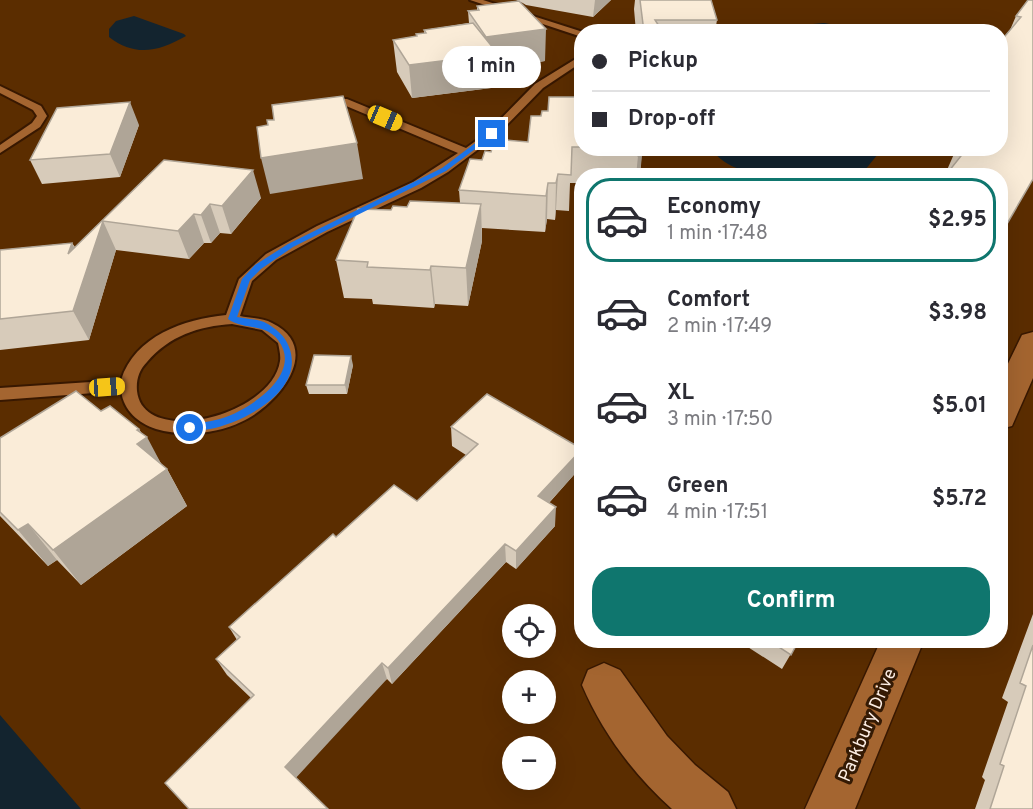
<!DOCTYPE html>
<meta charset="utf-8">
<style>
:root{--surface:#fff;--page:#f7f7f7;--text:#2b2b33;--muted:#7c7c81;--line:#e1e1e2;--accent:#0f766e}
body{margin:0;font-family:Overpass,sans-serif;background:var(--page);color:var(--text);height:100vh;display:flex;flex-direction:column;font-size:22px;white-space:nowrap}
*{box-sizing:border-box;margin:0}
p{font-size:20px;color:var(--muted)}
.icon{flex:none;width:33px;height:33px;fill:none;stroke:currentColor;stroke-width:2;stroke-linecap:round;stroke-linejoin:round}
.map{position:relative;flex:1;overflow:hidden}
.side{position:absolute;left:574px;top:168px;width:434px;height:480px;display:flex;flex-direction:column;background:var(--surface);border-radius:24px;box-shadow:0 6px 24px #0002}
.side>*{flex:none}
.guide{position:absolute;left:574px;top:24px;width:434px;height:132px;border-radius:24px;box-shadow:0 6px 24px #0002;display:grid;align-content:center;height:132px;padding:0 18px;background:var(--surface)}
.buttons{position:absolute;left:502px;top:604px;display:grid;gap:12px}
.buttons a{display:grid;place-items:center;width:54px;height:54px;border-radius:50%;background:var(--surface);box-shadow:0 6px 24px #0002;font-size:30px}
.end{position:absolute;width:27px;height:27px;margin:-14px;border:8px solid #1a73e8;background:#fff;box-shadow:0 0 0 3px #fff}
.from{border-radius:50%}
.bubble{position:absolute;height:42px;border-radius:21px;background:var(--surface);box-shadow:0 6px 24px #0002;font-size:20px;font-weight:700;line-height:42px;text-align:center}
.car{position:absolute;width:18px;height:36px;margin:-18px -9px;border-radius:8px;box-shadow:0 0 4px 2px #0007;background:linear-gradient(#f5c518 24%,#345 0 40%,#f5c518 0 76%,#345 0 86%,#f5c518 0)}
.guide b{display:flex;align-items:center;gap:21px;height:57px;font-size:22px}
.guide b+b{border-top:2px solid var(--line)}
.guide i{width:15px;height:15px;background:var(--text)}
ul{padding:10px 0 0;list-style:none}
li{display:flex;align-items:center;gap:18px;height:84px;margin:0 12px 9px;padding:0 6px;border:3px solid transparent;border-radius:24px}
li div{flex:1}
li b{display:block;font-size:22px}
li em{font-style:normal;font-weight:700}
li.active{border-color:var(--accent)}
li>.icon{width:54px;height:54px;stroke-width:1.5}
.primary-button{display:flex;gap:12px;margin-top:auto;padding:12px 18px}
.primary-button a{flex:1;height:69px;border-radius:24px;background:var(--accent);color:#fff;font-size:24px;font-weight:700;line-height:69px;text-align:center}
.map>svg:first-child{display:block}
.water{fill:#13242f}
.lines{fill:none;stroke-linecap:round;stroke-linejoin:round}
.service-casing{stroke:#381800;stroke-width:4}
.minor-casing{stroke:#381800;stroke-width:3}
.service{fill:#a46530;fill-rule:evenodd}
.minor{fill:#a46530;fill-rule:evenodd}
.wall{fill:#d7cbba}
.shaded-wall{fill:#afa597}
.building{fill:#faecd8;stroke:#afa597;stroke-width:1.5}
.route{fill:#1a73e8}
.labels{text-anchor:middle;stroke-width:6;stroke-linejoin:round;paint-order:stroke}
.near-street-label{font-size:18px;fill:#fdeee4;stroke:#341a04}
</style>
<div class="map">
<svg width="1033" height="809" viewBox="0 0 1033 809">
<rect width="100%" height="100%" fill="#5b2d00"/>
<path class="water" d="M134,16l50,18 2,2c-28,16 -51,21 -77,1v-8l7,-8z
M824,23l46,8h-57v-7z
M714,148h168v1l-21,26c-39,1 -123,11 -148,-24z
M0,715l81,94h-81z"/>
<g class="lines">
<defs>
<path id="service" d="M470,0h13l100,32 -1,5z
M582,55v7l-39,26 -47,48 -48,36 -27,16 -94,44 -51,28 -24,21 -12,35c10,2 23,2 32,7 53,26 5,83 -31,99 -25,12 -58,15 -85,7 -18,-6 -32,-18 -35,-38l-121,9v-12l121,-8c14,-44 63,-61 105,-65l13,-36 27,-25 51,-28 96,-44 45,-29 -119,-50v-4h8l119,49 22,-16 47,-48zM232,324l30,6 16,13c1,5 3,13 2,18 -8,55 -137,87 -143,30 -1,-11 2,-21 10,-29 22,-26 52,-36 85,-38z
M0,86l41,20 6,10 -7,11 -40,26v-8l32,-22 5,-7 -4,-6 -33,-17z"/>
<path id="minor" d="M1033,332v46l-21,48 -12,3v-49l22,-45z
M881,640h43l-69,169h-50z
M604,663l16,7 47,66 28,29 33,27 8,17h-64c-38,-34 -70,-77 -90,-124l6,-15z"/>
</defs>
<use href="#service" class="service-casing"/>
<use href="#minor" class="minor-casing"/>
<use href="#service" class="service"/>
<use href="#minor" class="minor"/>
</g>
<path class="wall" d="M516,0h95l-18,17 -67,-12 -5,-3 24,59 -46,7v19l-87,11 -15,-26 -4,-32 23,-4v-2l8,-1v-3l45,-7 -1,-12 9,-1v-4l41,-5z
M635,0h76l6,20 -2,12h-79l-2,-23z
M1033,0v180l-86,-10 7,-16 46,-6v-106l10,-12 6,-14z
M582,97v51h60l-2,28h-14l-2,-5h-4v5h-38v7h-12l-1,28 -13,-1 -1,10 -8,-1 -2,13 -63,-4v13l-14,65 -33,-2 -1,4 -61,-4 -1,-5 -28,-1 -8,-38 71,-53 53,-4 -1,-13 23,-30 9,-8 14,-6 23,-4 13,-26 7,-5z
M139,125l-19,52 -78,7 -12,-24z
M164,160l97,38 -30,36 -11,-1 -9,10h-7l-15,16 -73,-9 -27,90 -89,10v-100l72,-7 3,4z
M353,365l-6,29h-38l-3,-9z
M101,411l38,18 23,36 5,4 20,37 -106,79 -24,-25 -9,6 -48,-50v-78z
M451,427l129,41 -31,35 6,23 -39,43 -10,-7 -114,122 -5,-5 -198,130 62,-111 -24,-23 -11,-16 21,-19 -8,-13 107,-90 81,-36 49,-46 -14,-9z
M1033,614v195h-58l10,-29 -3,-3 26,-75 -6,-4z
M737,640h62l-17,29z"/>
<path class="shaded-wall" d="M595,0h16l-18,17z
M546,29l-1,32 -46,7v19l-87,11 -3,-33 78,-10 -1,-18z
M130,102l9,23 -19,52 -10,-23z
M357,143l6,36 -93,15 -9,-36z
M642,155l-2,21h-4l2,-20z
M253,170l8,28 -30,36 -9,-28z
M558,174l-2,36 -1,10 1,-37z
M548,183l-1,36 -2,13 1,-36z
M210,204l10,29 -9,10 -10,-28z
M481,204l1,37 -14,65 -2,-38z
M194,214l10,29 -15,16 -11,-28z
M103,221l13,29 -27,90 -16,-29 -5,-57 4,-11 14,28z
M431,266l4,38 -1,4 -4,-38z
M351,356l2,9 -6,29 -2,-9z
M139,429l5,10 3,-2 18,34 2,-2 20,37 -106,79 -28,-35 84,-106v-14z
M582,449l-2,19 -42,47v-19z
M556,507l-1,19 -39,43v-18z
M28,524l29,36 -9,6 -30,-36z
M505,544l1,18 -114,122 -4,-16z
M382,663l5,16 -93,101 -9,-13z"/>
<path class="building" d="M640,0h71l6,20h-62l8,12h-19z
M1028,0h5v179l-33,57v-60h-55l16,-20 -7,-2 5,-6h41v-61l2,-3h-2v-42l21,-25 -5,-1z
M519,1l27,28 -60,8 -18,-26 11,-1 -2,-4z
M473,23l25,31 -89,11 -16,-25 24,-4 -1,-2 10,-1 -2,-3z
M343,96l14,47 -96,15 -4,-31 11,-2 -1,-5h7l-2,-15z
M549,97h33v50h-10l-1,28 -13,-1 -2,9h-8l-2,13 -87,-6 11,-31 12,1 3,-9 6,1 2,-7 12,1 1,-6 22,2 3,-26h10l1,-5h6z
M130,102l-20,52 -80,6 27,-52z
M634,148h8v7l-4,1z
M164,160l89,10 -31,36 -12,-2 -9,11 -7,-1 -16,17 -75,-10 -30,90 -73,8v-69l72,-7 -4,11z
M410,201l71,3 -15,64 -35,-2 -1,4 -63,-3 1,-5 -32,-2 22,-51 33,1 2,-4 14,1z
M314,355l37,1 -6,29h-39z
M76,391l25,20 9,-5 29,23 -2,1 10,7 -10,7 30,25 -114,81 -25,-26 -10,6 -18,-18v-74z
M487,394l95,55 -44,47 18,11 -40,44 -11,-7 -117,124 -6,-5 -97,104 43,42h-139l-24,-26 89,-88 -38,-36 24,-22 -11,-10 104,-93 3,3 58,-52 23,16 61,-57 -27,-17z
M768,640h31l-8,15z
M1033,645v164h-43l14,-43 -4,-2 26,-78 -6,-3z"/>
<path class="route" d="M490,132l5,2 -49,37 -153,76 -32,22 -11,11 -13,37c9,2 20,2 27,5 12,6 21,14 25,25 17,44 -45,75 -79,82 -8,1 -16,3 -23,2v-6c12,-3 25,-3 36,-7 27,-9 81,-44 55,-78 -13,-17 -36,-10 -50,-21l14,-40 13,-14 33,-21 154,-76z"/>
<g class="labels">
<g class="near-street-label">
<text transform="translate(867 725) rotate(-67)" y="6">Parkbury Drive</text>
</g>
</g>
</svg>
<div class="buttons">
<a><svg class="icon" aria-label="locate" viewBox="0 0 24 24"><circle cx="12" cy="12" r="6"/><path d="M12 2v4M12 18v4M2 12h4M18 12h4"/></svg></a>
<a>+</a>
<a>−</a>
</div>
<i class="end from" style="left:190px;top:428px"></i>
<i class="end" style="left:492px;top:134px"></i>
<div class="bubble" style="left:442px;top:46px;width:99px">1 min</div>
<i class="car" style="left:385px;top:118px;rotate:113deg"></i>
<i class="car" style="left:107px;top:387px;rotate:86deg"></i>
<div class="guide">
<b><i class="from"></i>Pickup</b>
<b><i></i>Drop-off</b>
</div>
<section class="side">
<ul>
<li class="active"><svg class="icon" aria-label="car" viewBox="0 0 24 24"><path d="M5 17H2v-5l4-1 3-4h7l3 4 3 1v5h-3M9 17h6M6 11h13"/><circle cx="7" cy="17" r="2"/><circle cx="17" cy="17" r="2"/></svg><div><b>Economy</b><p>1 min · 17:48</p></div><em>$2.95</em></li>
<li><svg class="icon" aria-label="car" viewBox="0 0 24 24"><path d="M5 17H2v-5l4-1 3-4h7l3 4 3 1v5h-3M9 17h6M6 11h13"/><circle cx="7" cy="17" r="2"/><circle cx="17" cy="17" r="2"/></svg><div><b>Comfort</b><p>2 min · 17:49</p></div><em>$3.98</em></li>
<li><svg class="icon" aria-label="car" viewBox="0 0 24 24"><path d="M5 17H2v-5l4-1 3-4h7l3 4 3 1v5h-3M9 17h6M6 11h13"/><circle cx="7" cy="17" r="2"/><circle cx="17" cy="17" r="2"/></svg><div><b>XL</b><p>3 min · 17:50</p></div><em>$5.01</em></li>
<li><svg class="icon" aria-label="car" viewBox="0 0 24 24"><path d="M5 17H2v-5l4-1 3-4h7l3 4 3 1v5h-3M9 17h6M6 11h13"/><circle cx="7" cy="17" r="2"/><circle cx="17" cy="17" r="2"/></svg><div><b>Green</b><p>4 min · 17:51</p></div><em>$5.72</em></li>
</ul>
<div class="primary-button"><a>Confirm</a></div>
</section>
</div>
